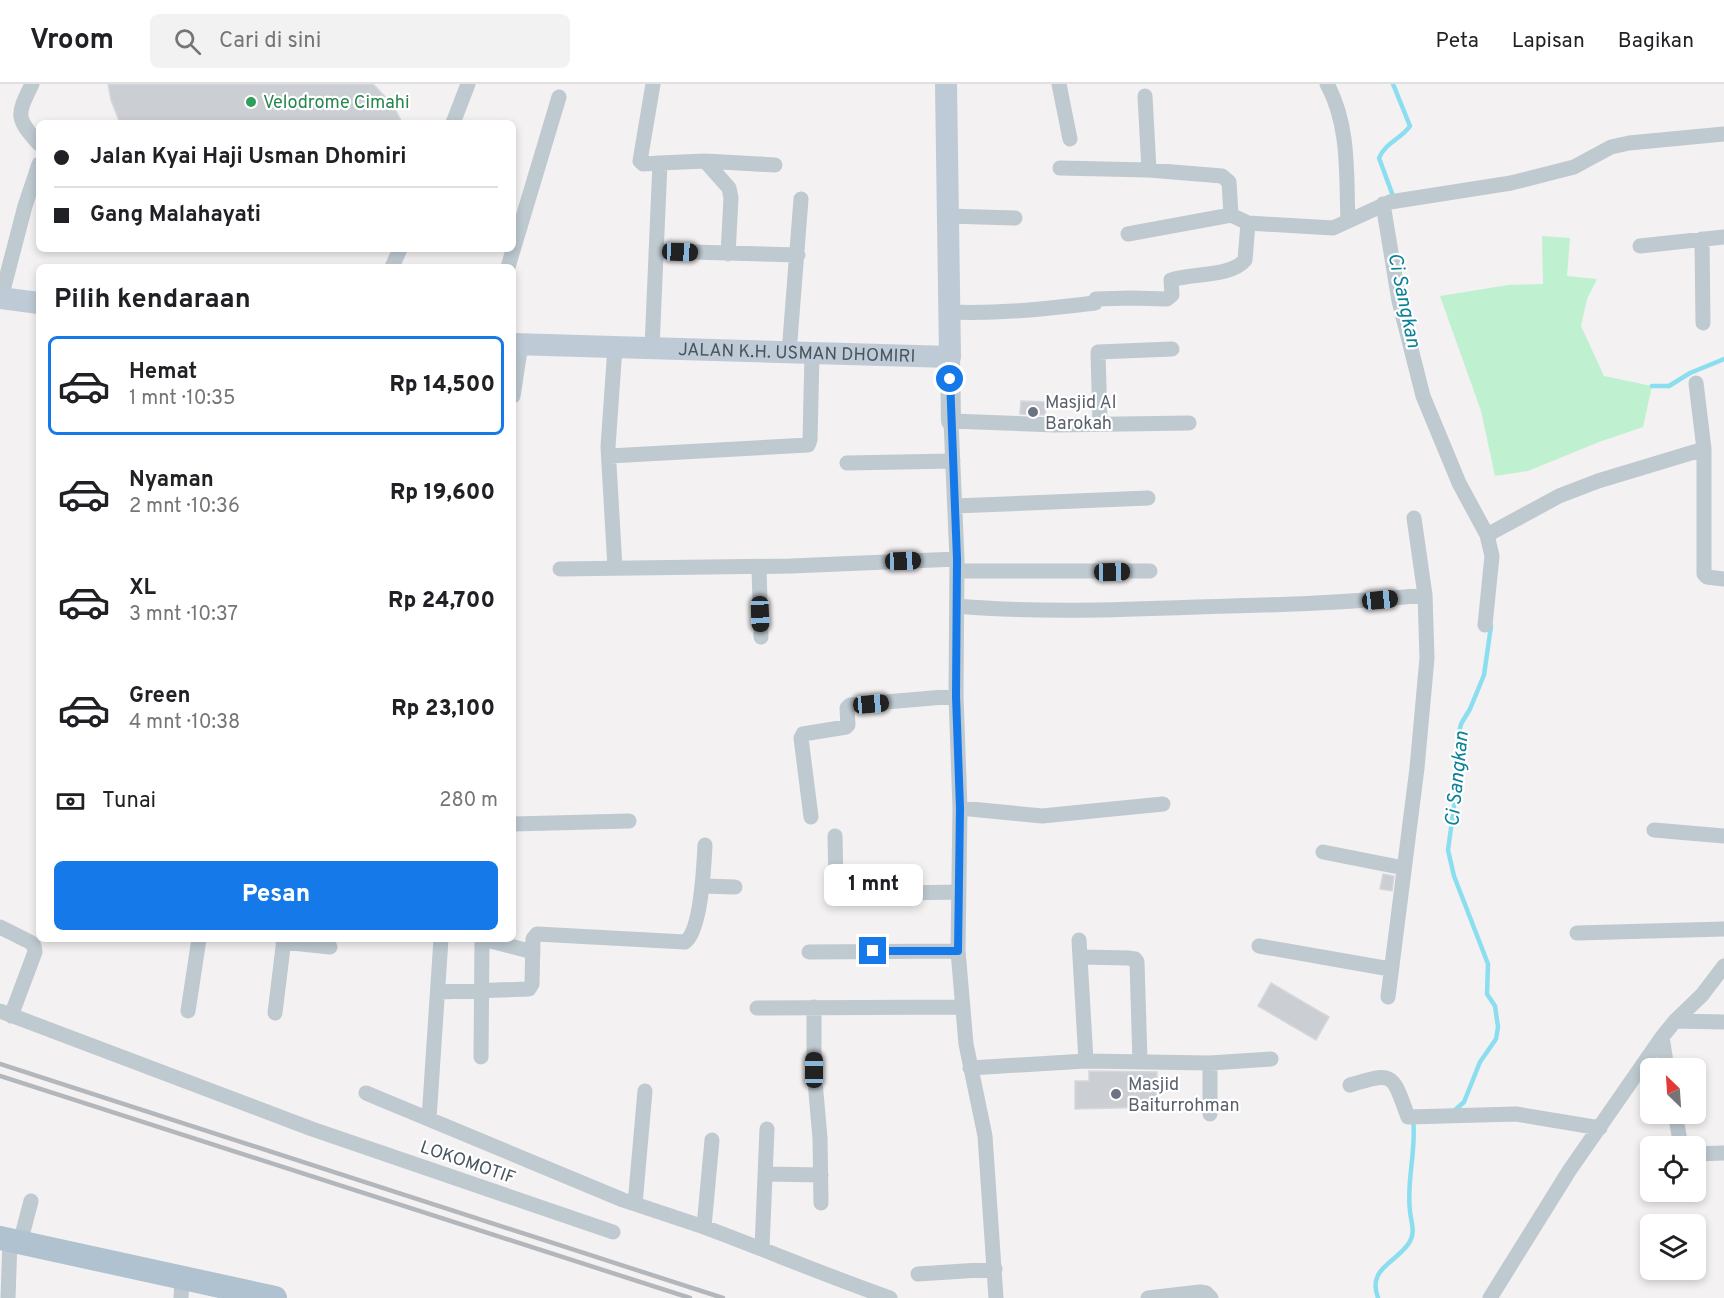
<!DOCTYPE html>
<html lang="id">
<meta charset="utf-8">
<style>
:root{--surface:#fff;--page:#f2f2f2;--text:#202124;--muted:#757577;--line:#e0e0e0;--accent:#1579ea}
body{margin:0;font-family:Overpass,sans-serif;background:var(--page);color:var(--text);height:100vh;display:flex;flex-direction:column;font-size:22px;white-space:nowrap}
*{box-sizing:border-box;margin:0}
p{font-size:20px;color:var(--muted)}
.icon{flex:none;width:33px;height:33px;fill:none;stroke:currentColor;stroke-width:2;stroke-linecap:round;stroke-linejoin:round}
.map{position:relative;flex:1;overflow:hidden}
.panel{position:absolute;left:36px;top:180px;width:480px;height:678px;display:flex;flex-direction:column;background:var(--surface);border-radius:9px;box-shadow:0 3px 9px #0003}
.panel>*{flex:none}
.guide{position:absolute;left:36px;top:36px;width:480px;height:132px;border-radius:9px;box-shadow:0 3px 9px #0003;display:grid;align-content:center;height:132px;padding:0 18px;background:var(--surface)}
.needle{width:39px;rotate:335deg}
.tools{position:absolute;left:1640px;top:974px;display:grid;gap:12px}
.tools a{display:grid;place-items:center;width:66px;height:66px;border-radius:9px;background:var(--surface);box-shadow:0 3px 9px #0003;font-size:30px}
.end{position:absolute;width:27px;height:27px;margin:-14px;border:8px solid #1579ea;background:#fff;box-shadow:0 0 0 3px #fff}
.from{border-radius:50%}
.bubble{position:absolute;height:42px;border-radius:9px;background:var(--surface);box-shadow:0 3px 9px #0003;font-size:20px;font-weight:800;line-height:42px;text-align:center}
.car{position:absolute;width:18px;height:36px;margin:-18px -9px;border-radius:8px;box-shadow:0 0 4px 2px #0007;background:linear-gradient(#222 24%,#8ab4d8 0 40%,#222 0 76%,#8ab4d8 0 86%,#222 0)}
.guide b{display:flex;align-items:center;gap:21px;height:57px;font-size:22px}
.guide b+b{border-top:2px solid var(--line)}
.guide i{width:15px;height:15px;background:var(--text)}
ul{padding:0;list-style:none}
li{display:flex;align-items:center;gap:18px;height:99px;margin:0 12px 9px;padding:0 6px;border:3px solid transparent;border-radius:9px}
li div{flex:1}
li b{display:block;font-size:22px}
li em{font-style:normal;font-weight:800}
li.selected{border-color:var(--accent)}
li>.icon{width:54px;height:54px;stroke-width:1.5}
h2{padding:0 18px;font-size:27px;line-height:72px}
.pay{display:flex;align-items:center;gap:15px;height:66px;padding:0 18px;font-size:22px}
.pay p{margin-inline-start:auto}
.primary-button{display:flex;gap:12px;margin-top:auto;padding:12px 18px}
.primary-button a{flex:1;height:69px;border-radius:9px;background:var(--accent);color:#fff;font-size:24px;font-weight:800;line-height:69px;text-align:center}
header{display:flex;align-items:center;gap:36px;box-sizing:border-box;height:84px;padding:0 30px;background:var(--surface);border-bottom:2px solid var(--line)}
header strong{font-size:28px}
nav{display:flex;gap:33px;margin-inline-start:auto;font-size:21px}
.search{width:420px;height:54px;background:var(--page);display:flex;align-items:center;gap:15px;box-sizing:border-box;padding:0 21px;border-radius:9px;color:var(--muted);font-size:22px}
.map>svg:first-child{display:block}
.green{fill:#bff1d1}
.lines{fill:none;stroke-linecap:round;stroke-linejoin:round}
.stream{stroke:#8bdeef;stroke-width:4.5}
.building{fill:#cbced3;stroke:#d5d7dc;stroke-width:1.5}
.minor{stroke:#bec9d0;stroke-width:15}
.tertiary{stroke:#bec9d0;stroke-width:20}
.secondary{stroke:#becad5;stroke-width:22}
.primary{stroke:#b0c1d0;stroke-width:24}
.rail{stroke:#b3b6bb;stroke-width:4.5}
.route{stroke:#1579ea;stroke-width:8}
.leisure-dot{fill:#2e9e5b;stroke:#fff;stroke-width:2}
.worship-dot{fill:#6b7280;stroke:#fff;stroke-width:2}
.labels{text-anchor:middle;stroke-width:4.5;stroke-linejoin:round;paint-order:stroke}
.leisure-label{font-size:18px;fill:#27864d;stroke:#fff;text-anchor:start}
.street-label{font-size:18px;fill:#48555f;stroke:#fff}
.worship-label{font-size:18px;fill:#5b616d;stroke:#fff;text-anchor:start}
.water-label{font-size:20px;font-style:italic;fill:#0a8099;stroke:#fff}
</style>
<header>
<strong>Vroom</strong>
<div class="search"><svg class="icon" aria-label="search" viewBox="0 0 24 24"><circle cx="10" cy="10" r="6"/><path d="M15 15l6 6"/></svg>Cari di sini</div>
<nav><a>Peta</a><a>Lapisan</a><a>Bagikan</a></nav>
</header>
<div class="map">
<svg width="1724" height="1214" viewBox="0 0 1724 1214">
<rect width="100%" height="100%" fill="#f3f1f1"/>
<path class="green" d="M1542,152l28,2 -3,38 30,3 -10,20 -6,27 23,50 48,10 -9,41 -44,15 -71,29 -33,5 -14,-65 -41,-115 68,-11 35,-1z"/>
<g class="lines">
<path class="stream" d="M1392,116l1,-4 -14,-38c6,-15 22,-19 31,-32l-17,-42
M1652,302h17l21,-13 34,-14
M1455,1026l9,-8 16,-40 16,-23 2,-12 -3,-21 -8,-12 1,-30 -34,-88 -6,-26 12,-87 -2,-26 3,-13 9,-15 14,-34 7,-49
M1378,1214c-11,-30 17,-34 31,-55 7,-11 2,-20 1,-32 -4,-30 7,-62 3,-92"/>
</g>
<path class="building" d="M108,0h265l20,21 9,18h-282l-9,-23z
M1021,317l25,1 -1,13 -25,-1z
M1383,790l11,2 -2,15 -12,-2z
M1271,899l58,34 -13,23 -58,-34z
M1089,987l68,1v35l-82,2v-28h14z"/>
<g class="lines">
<path class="minor" d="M32,0c-15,31 -17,33 7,60
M653,0l-13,77 3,3 17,-1
M1059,0l11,55
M1327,0c23,42 19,91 21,137
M1145,12l4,74
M453,39l15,-39
M705,77l24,27 2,10 -3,56
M1060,84l89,2 73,6 7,6 2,33
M1383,120l16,97 24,95 36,87 28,52 5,21 -7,69
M947,132l68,2
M1128,150l103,-19 17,8 85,5 57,-26 121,-19 63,-16 37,-20 18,-4 95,-9
M1702,155l1,84
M1640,162l84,-9
M656,167l142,4
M392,183l8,-18
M508,183l51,-170
M1,214l24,-92 14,-42
M949,228c49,2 97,-3 146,-9l1,-4 35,-1 36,1 5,-4 -1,-15c21,-7 60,-3 74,-20l3,-37
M615,263l-7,100 7,121
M652,264l8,-185 45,-2 70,4
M789,269l12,-154
M1696,299l8,66v125l3,3 17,2
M513,312l8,-52
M1100,339l-2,-71 74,-3
M609,372l199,-11 2,-5 2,-86
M847,379l106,-2
M955,422l193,-8
M1487,451l72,-39 39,-15 106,-32
M759,483l2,70
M560,485l231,-3 166,-7
M957,487h193
M957,522c80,7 160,4 241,1 76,-2 152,-4 227,-12
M960,724l82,8 121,-12
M811,733l-10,-79 2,-4 43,-7 2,-2 -1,-17 3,-3 106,-9
M513,740l116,-3
M1654,746l70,6
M835,752l1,48 1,5 5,5 117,-2
M1323,768l81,16
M703,802l32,1
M0,843l30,15 4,4 1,6 -24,64
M1577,849l147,-4
M483,855l50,13
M1079,856l7,121
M283,858l47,5
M1259,862l131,23
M809,868l149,-1
M1081,873l47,1 7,1 2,3 3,100
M438,908l91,-3 3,-5 1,-45 4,-5 148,8c16,-11 19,-77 20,-97
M1388,913l29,-229 10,-110 -2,-63 -11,-77
M814,923v63l6,68 1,65
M757,924l206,-1
M0,927l312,118 301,103
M188,927l11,-72
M275,929l9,-74
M1675,937l49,1
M1662,953l5,31
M481,973l1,-118
M1210,979v51
M970,984l116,-7 124,2 61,-4
M1350,1001c45,-14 42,-11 58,32l108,-3 84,14
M366,1009l257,107 81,27
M1675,1029l6,33
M429,1035l12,-180
M712,1056l-8,87c62,23 123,49 186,71
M1695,1070l29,-1
M767,1090l54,1
M635,1120l10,-113
M20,1159l11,-42
M762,1164l5,-119
M918,1190l77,-5
M8,1214l2,-58
M181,1214l1,-20
M996,1214l-11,-162 -19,-92 -8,-93 2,-143 -4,-112 1,-137 -6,-138 104,4 134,-2
M1148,1214l52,-6 6,1 5,5
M1490,1214l79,-127 93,-134 13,-16 27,-26 22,-29"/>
<path class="tertiary" d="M950,273l1,64"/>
<g class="secondary">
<path d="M0,214l39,5"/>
<path id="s1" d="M513,260l437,13 -4,-273"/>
</g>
<path class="primary" d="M0,1154l275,60"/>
<path class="rail" d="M0,980l723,234
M0,992l690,222"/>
</g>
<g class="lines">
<path class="route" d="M873,867h85l2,-143 -4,-112 1,-137 -7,-180"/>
</g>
<circle class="leisure-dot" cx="251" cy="18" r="6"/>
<g class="worship-dot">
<circle cx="1033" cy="328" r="6"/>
<circle cx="1116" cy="1010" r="6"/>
</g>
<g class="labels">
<g class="leisure-label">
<text x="263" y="24">Velodrome Cimahi</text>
</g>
<g class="street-label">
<text dy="6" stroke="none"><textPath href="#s1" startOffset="284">JALAN K.H. USMAN DHOMIRI</textPath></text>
<text transform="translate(468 1078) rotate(19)" y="6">LOKOMOTIF</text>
</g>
<g class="worship-label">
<text x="1045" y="324">Masjid Al<tspan x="1045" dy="21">Barokah</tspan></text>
<text x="1128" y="1006">Masjid<tspan x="1128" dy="21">Baiturrohman</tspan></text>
</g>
<g class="water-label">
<text transform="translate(1405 216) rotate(78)" y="7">Ci Sangkan</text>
<text transform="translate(1456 695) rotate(-84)" y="7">Ci Sangkan</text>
</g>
</g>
</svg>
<div class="tools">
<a><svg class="needle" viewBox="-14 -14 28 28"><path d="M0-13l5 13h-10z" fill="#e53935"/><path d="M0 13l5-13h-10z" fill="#757577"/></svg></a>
<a><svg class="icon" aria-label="locate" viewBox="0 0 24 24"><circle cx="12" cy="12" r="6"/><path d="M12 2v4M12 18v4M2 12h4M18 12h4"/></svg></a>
<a><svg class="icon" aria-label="layers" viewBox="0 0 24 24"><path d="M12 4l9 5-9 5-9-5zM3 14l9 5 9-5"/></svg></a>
</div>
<i class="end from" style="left:950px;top:295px"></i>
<i class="end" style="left:873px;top:867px"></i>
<div class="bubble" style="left:824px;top:780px;width:99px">1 mnt</div>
<i class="car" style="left:680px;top:168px;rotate:92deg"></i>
<i class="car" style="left:903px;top:477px;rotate:88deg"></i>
<i class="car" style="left:1112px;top:488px;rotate:89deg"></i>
<i class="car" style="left:1380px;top:516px;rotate:84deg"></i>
<i class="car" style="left:760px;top:530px;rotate:178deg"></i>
<i class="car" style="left:871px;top:620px;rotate:85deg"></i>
<i class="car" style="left:814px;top:986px;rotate:0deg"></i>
<div class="guide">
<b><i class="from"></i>Jalan Kyai Haji Usman Dhomiri</b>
<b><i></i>Gang Malahayati</b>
</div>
<section class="panel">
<h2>Pilih kendaraan</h2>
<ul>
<li class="selected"><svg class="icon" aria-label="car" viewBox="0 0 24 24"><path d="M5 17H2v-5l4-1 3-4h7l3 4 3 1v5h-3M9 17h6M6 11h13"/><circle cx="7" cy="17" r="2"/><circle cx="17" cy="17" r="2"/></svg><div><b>Hemat</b><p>1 mnt · 10:35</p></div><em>Rp 14,500</em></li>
<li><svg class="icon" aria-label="car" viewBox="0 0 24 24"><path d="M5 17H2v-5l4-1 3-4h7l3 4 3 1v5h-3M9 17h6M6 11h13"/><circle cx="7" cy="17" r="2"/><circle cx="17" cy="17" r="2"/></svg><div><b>Nyaman</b><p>2 mnt · 10:36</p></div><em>Rp 19,600</em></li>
<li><svg class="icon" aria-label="car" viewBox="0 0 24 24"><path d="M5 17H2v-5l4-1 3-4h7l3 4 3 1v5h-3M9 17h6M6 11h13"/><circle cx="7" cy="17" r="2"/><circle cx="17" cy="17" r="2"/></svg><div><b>XL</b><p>3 mnt · 10:37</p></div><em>Rp 24,700</em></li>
<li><svg class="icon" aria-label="car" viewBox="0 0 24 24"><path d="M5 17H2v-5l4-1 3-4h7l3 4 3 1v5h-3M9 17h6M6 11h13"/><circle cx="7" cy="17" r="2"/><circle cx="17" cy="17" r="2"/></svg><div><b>Green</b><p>4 mnt · 10:38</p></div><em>Rp 23,100</em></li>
</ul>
<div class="pay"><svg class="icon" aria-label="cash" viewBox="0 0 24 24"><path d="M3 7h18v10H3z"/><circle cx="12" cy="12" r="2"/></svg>Tunai<p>280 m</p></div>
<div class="primary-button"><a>Pesan</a></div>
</section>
</div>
